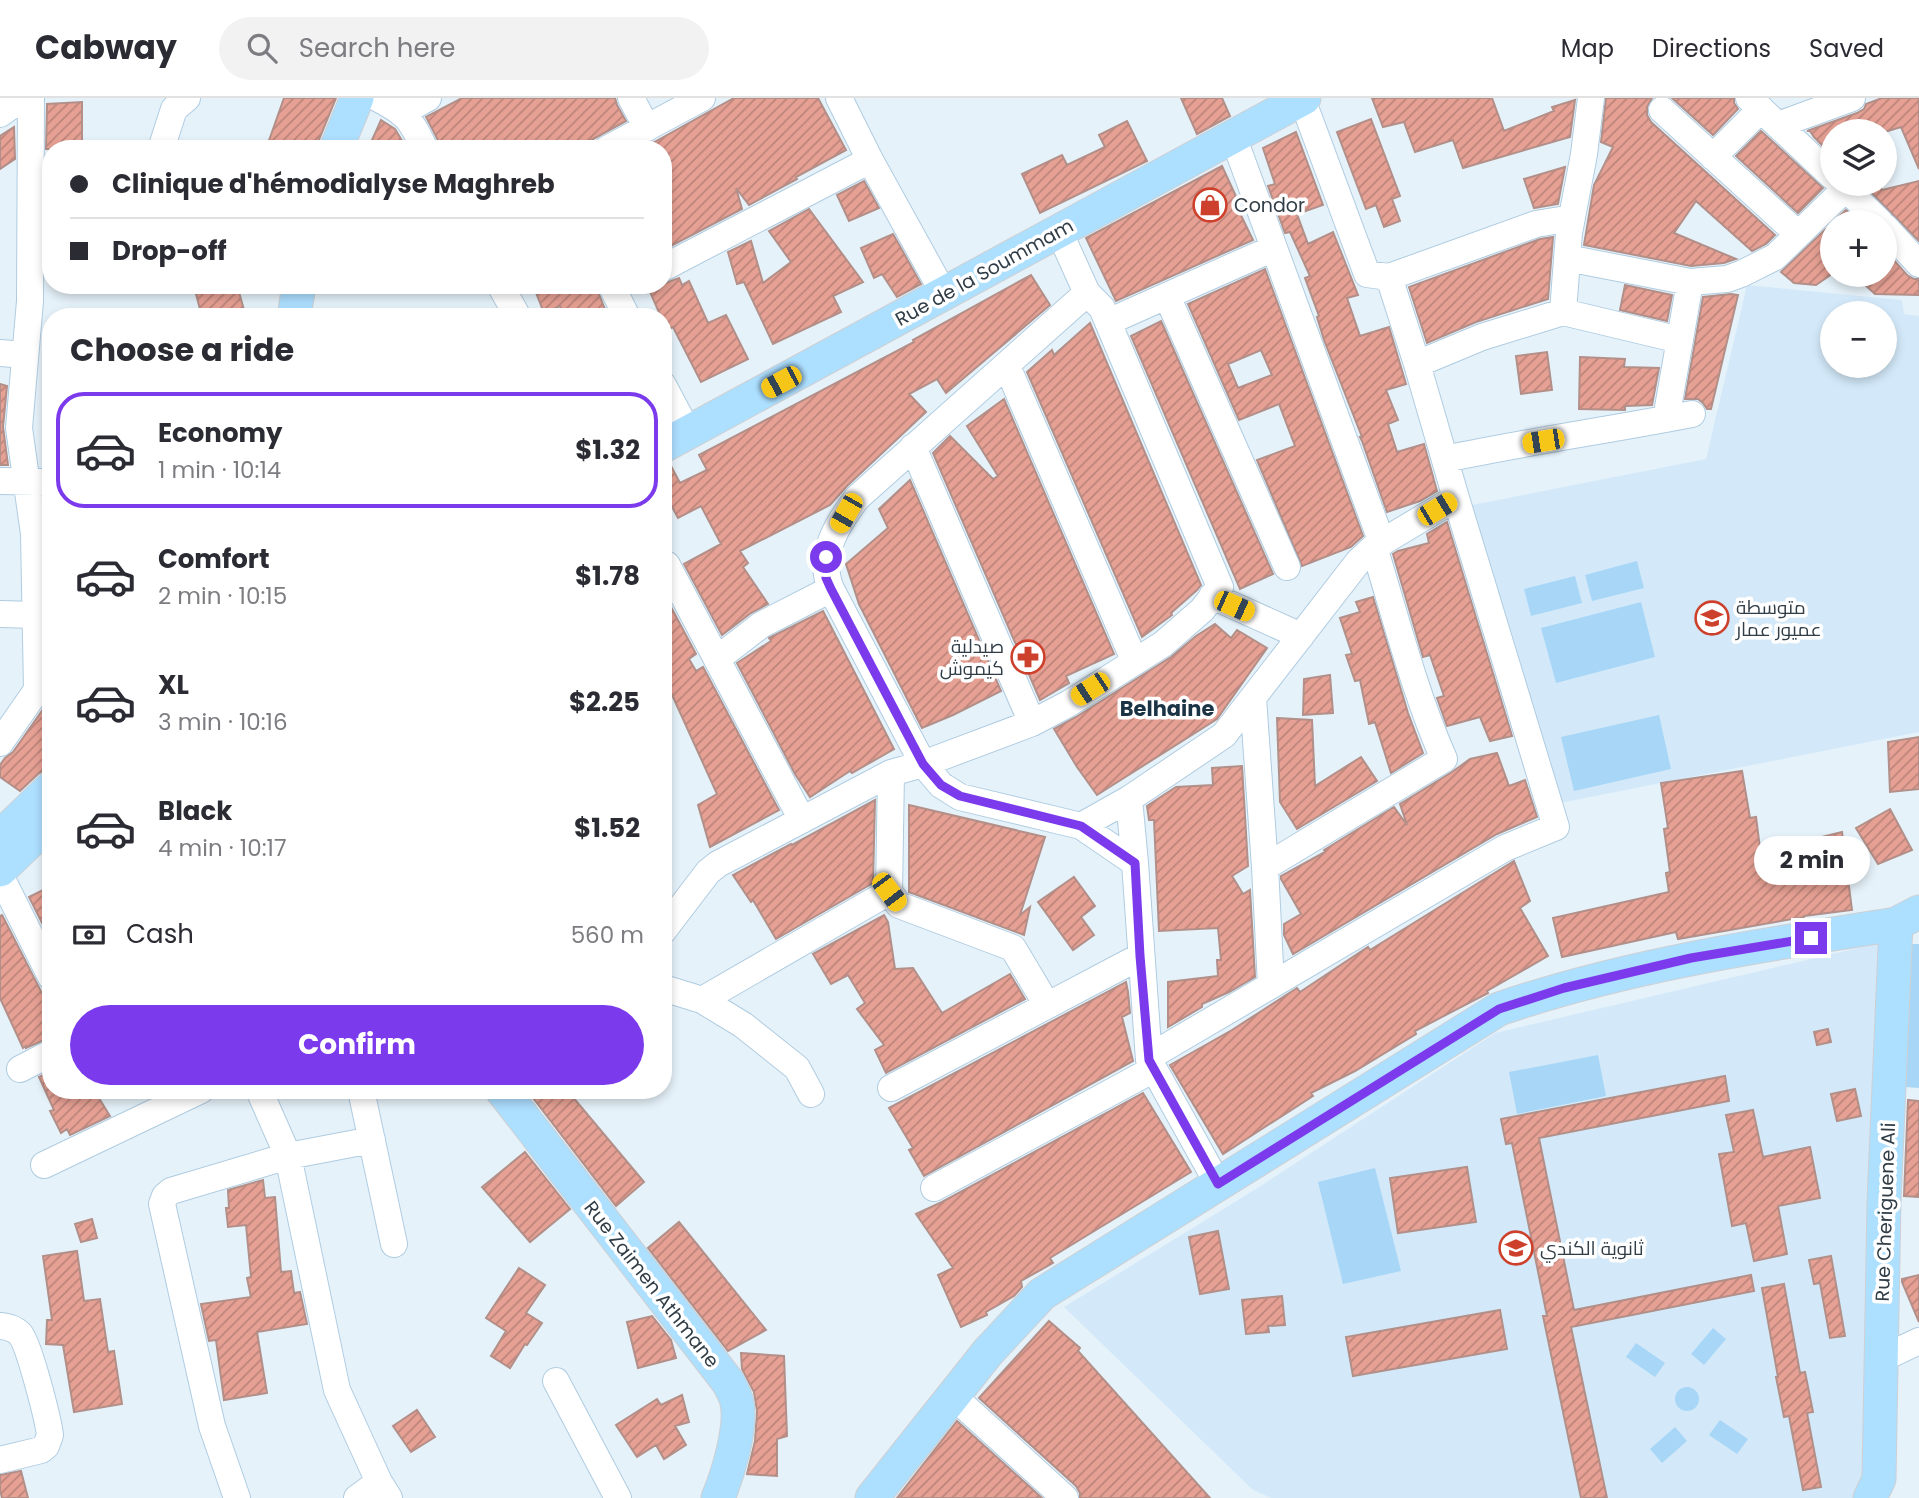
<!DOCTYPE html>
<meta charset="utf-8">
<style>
:root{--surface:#fff;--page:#f2f2f3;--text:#2b2b33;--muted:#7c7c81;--line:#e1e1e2;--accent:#7c3aed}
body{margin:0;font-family:Poppins,Cairo,sans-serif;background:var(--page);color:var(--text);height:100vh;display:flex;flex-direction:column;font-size:26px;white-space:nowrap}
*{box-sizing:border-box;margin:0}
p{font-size:23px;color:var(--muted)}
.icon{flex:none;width:38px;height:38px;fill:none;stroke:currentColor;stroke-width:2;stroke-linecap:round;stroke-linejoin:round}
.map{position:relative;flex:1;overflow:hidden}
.details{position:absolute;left:42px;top:210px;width:630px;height:791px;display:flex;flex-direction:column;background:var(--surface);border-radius:28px;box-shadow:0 4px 10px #0003}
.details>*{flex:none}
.guide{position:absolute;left:42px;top:42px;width:630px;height:154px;border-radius:28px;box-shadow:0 4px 10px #0003;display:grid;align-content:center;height:154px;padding:0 28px;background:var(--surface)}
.fabs{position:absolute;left:1820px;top:21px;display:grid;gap:14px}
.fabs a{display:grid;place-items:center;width:77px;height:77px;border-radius:50%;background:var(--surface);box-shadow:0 4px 10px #0003;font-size:35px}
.end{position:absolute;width:32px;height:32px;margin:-16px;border:9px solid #7c3aed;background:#fff;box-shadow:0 0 0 4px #fff}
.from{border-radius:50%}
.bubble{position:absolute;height:49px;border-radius:24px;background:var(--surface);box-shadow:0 4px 10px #0003;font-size:23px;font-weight:700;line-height:49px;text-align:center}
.car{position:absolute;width:21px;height:42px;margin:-21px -10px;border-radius:9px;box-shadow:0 0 5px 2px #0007;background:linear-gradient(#f5c518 24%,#345 0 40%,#f5c518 0 76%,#345 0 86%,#f5c518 0)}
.guide b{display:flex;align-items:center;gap:24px;height:66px;font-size:26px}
.guide b+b{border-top:2px solid var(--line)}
.guide i{width:18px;height:18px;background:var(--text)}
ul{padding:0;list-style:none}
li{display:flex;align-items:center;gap:21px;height:116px;margin:0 14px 10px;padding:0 14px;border:4px solid transparent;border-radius:28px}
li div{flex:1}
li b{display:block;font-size:26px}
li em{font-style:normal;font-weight:700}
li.active{border-color:var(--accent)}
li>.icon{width:63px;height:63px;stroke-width:1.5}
h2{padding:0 28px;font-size:32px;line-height:84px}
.pay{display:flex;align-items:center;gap:18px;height:77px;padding:0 28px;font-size:26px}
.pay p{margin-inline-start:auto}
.action{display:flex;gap:14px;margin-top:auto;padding:14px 28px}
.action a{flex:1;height:80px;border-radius:42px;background:var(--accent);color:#fff;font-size:28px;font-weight:700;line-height:80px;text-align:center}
header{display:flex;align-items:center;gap:42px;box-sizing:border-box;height:98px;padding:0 35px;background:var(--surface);border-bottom:2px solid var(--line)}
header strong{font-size:33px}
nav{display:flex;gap:38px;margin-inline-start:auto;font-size:24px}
.search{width:490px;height:63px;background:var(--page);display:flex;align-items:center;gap:18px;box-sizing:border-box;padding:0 24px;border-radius:38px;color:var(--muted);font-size:26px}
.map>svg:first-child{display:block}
.built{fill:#d3e9f9;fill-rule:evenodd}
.grass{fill:#a8d6f7}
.building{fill:url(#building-hatch);stroke:#b28f88;stroke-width:2;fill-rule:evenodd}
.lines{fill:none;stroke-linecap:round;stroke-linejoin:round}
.minor-casing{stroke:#afcce1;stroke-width:28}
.major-casing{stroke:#ced0d3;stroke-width:35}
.minor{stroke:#fff;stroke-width:26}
.major{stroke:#addfff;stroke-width:33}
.route{stroke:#7c3aed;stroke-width:9}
.labels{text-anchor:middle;stroke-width:7;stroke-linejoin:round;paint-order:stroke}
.poi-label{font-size:19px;fill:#313d46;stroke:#fff;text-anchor:start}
.street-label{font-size:19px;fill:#313d46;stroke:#fff}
.neighbourhood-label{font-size:21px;font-weight:bold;fill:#1b3445;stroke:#fff}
</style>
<header>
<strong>Cabway</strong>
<div class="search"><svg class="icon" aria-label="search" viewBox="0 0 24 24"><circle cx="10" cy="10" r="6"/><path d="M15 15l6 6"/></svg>Search here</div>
<nav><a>Map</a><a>Directions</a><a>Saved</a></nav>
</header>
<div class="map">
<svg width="1919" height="1400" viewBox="0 0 1919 1400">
<defs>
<pattern id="building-hatch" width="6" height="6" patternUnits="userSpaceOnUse" patternTransform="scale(1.75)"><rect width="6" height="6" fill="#e7a194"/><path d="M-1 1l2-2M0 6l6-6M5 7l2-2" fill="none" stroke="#bc847b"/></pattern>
</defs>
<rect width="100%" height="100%" fill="#e6f2fa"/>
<path class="built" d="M1747,187l155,15 2,14 15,2v416l-359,71 -88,-298 234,-46zM1832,215h53v53h-53z
M1883,844l-20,542 -7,14h-585l-18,-8 -189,-183 192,-118 239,-156z"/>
<path class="grass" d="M1637,463l7,27 -52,13 -7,-26z
M1575,478l7,27 -51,13 -7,-27z
M1641,504l14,55 -99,26 -15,-55z
M1659,617l12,54 -97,22 -13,-54z
M1911,846h8v144l-14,-1z
M1598,957l8,41 -89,18 -8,-42z
M1375,1070l26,103 -58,13 -25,-102z
M1713,1230l13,11 -22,26 -13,-11z
M1636,1245l29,20 -10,14 -29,-20z
M1675 1301a12 12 0 1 1 24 0a12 12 0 1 1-24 0Z
M1720,1322l28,19 -11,15 -28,-19z
M1675,1329l12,14 -25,22 -12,-14z"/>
<path class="building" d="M284,0h52l-18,44 -1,7h-51z
M462,0h153l2,7 9,16 -51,28h-134l-2,-7 -13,-25z
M734,0h84l28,52 -50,27 1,2 -48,26 -13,-17 6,21 -79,41v-101h-21z
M1181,0h41l8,18 -33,18z
M1372,0h120l12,33 50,-20 -2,-4 23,-7 -5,37 -107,31 -10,-28 -38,12 -11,-30 -21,5z
M1606,0h46l-5,9v8l4,7 124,113 -9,9 -14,7 -56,-50 -22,32 62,26 -12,4 -33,3 -107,-21 10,-60 19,-38 -12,-5z
M1672,0h62v5l4,6 -25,26z
M1882,0h37v71l-18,-42 -13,4h-56v24l-18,-18 -4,-6h-3l50,-18 7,-4 2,-5z
M82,4v47h-36l1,-45z
M1371,21l29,77 -8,3 8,22 -16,6 -8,-22 -10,4 -29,-77z
M381,22l14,9 12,20h-39z
M1127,23l20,40 -107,52 -18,-39 40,-19 5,10 38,-18 -6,-12z
M14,29l1,32 -15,10v-33z
M1761,33l62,57 -25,25 -62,-57z
M1296,34l27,73 -26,9 11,30 25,-12 25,63 -11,3 13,38 29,-9 17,57 -20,6 12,30 -10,4 9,28 27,-8 13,47 -17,10 -33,11 -25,-71 -2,-4h2l-38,-97 -7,-23 2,-1 -14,-38 5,-2 -20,-44 -5,1 -17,-47 7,-2 -12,-36z
M1222,68l17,37 -3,2 17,35 -137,61 -30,-63z
M1565,69l-7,37 -24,4 -10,-29z
M864,83l15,27 -30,13 -12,-26z
M1919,83v60l-56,-57h15l4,6z
M809,111l54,73 -30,14 8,16 -68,32 -29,-62 -7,2 -9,-32 23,-11 12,42 28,-21 -22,-31z
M1846,112l12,12h-25z
M1832,125v51l-16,11 -22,-2 -13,-11z
M893,136l28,50 -24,13 -15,-23 -8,4 -13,-30z
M1553,139l-5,62 -72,23 -49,21 -18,-56 131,-48z
M1885,152l22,25 7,4h5v16l-44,-1 -21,-19h31z
M1265,171l98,267 -12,11 -49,19 -45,-106 38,-14 -16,-42 -40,16 -51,-116zM1261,252l11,25 -34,13 -10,-24z
M1031,177l19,30 -104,88 -9,-14 -28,15 17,18 -79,74 -17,19 -90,46 8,12 -5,4 25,37 -17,9 -29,22 -38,-71 37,-20 -20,-38 -23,12 -15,-28v-25l7,-1 10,19 27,-13 -8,-15 215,-113 -1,-2z
M679,180l3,7 7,-4 19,42 18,-8 22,44 -47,23 -28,-55 -6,2 -4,-12h-2l-14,-32h16v-1z
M229,187h8l9,32h-44l-6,-23z
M533,187h53l2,5 8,-3 12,30h-44l-4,-11 -16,7z
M1625,187l47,10 -5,26 -47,-11z
M1731,196l7,1 -27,114h-4l-4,-6 -5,-4h-13l18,-102z
M1161,223l112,253 -33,15 -109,-253z
M1090,225l111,262 -4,5 -26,23 1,2 -30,22 -115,-265 25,-22 2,5z
M1547,254l5,38 -31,4 -5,-38z
M1580,259l45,2 -1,8 35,1 -7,37 -27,1v4l-46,-1z
M0,286l7,2 -4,41 5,38h-8z
M1004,301l110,255 -48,22 3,7 -29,17 -107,-247 17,-17 43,43 5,-3 -31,-50z
M910,382l91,211 -48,24 -31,13 -63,-124 -13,-40 42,-36 -9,-19z
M1447,424l65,214 -22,5 -10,-24 -33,9 -10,-28 7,-2 -14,-41 -7,2 -30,-103 5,-3 31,-8 -2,-9z
M663,494l33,62 -7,5 7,12 7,-4 76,143 -69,37 -12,-42 19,-11 -49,-108 -5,3z
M1373,499l35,116 15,40 -32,20 -16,-51 -6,2 -9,-44 -5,1 -9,-26 6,-1 -12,-36 20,-6 -4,-10z
M823,513l71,138 -42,24 -2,-2 -40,26 -15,-23 -58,-111 34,-22 -2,-3z
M1215,526l16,14 6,-8 30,18 -50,71 -120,76 -20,-28 -23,-38 22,-12 95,-60 25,-21z
M1330,577l3,38 -30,2 1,-36z
M51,600v64l-6,8 -7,4 -18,17 -20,-14v-12l5,-7 8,-6z
M1277,620l35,2 3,66 46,-29 16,24 -80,48 -17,-27z
M1919,639v52l-29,3 -2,-50z
M1497,655l12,33 16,-6 12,37 -40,17 -204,120 -9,-19v-11l17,-10 -20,-35v-3l44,-24 -1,-2 70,-43 13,18 -7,-21 52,-32 18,-13z
M1242,668l6,100 -16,10 11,18 7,-4 5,87 -26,15 -27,12v3l-34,20v-45l50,-6 -1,-16h4l-3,-32 -59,3 -5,-111h-5l-2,-14 29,-19 37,-2 -1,-17z
M1742,673l8,47 6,-1 5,39 9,-2 4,18 31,-6 -4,-24 41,-10 10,78 -48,6v1l-126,22 -2,-7 -114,25 -9,-39 116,-26 -3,-19 4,-1 -6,-43 4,-1 -7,-45z
M875,702l-2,83 -97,56 -23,-39 -2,2 -18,-27 58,-31 1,1z
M909,707l136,32 -25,78 10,-8 -6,28 -115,-43z
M1890,711l22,41 -34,14 -22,-36z
M1514,763l16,40 -10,7 28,48 -61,35 1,2 -73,38 1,3 -61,37 -44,22 2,3 -90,58 -53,-89 62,-35 65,-42 3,4 68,-45 2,3z
M1074,779l21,29 -14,11 13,18 -21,15 -35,-48z
M51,788v35l-8,4 -14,-28z
M2,817l49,96v26l-25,11v-2l-3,2 -23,-50v-82z
M884,817l4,7 7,47 18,-1 29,45 68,-39 15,25 -139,74 -11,-23 9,-5 -27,-36 8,-6 -17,-28 -17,9 -18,-30z
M1126,884l2,10 2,21 -8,4 11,44 -209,115 -15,-26 4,-2 -24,-40z
M1828,931l3,13 -14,3 -3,-13z
M51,973v19h43l16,26 -40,19 -3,-6 -6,4 -11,-22 4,-1 -15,-33z
M1725,978l4,25 -190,37 35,172 177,-35 3,16 -183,36 36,171h-26l-38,-182h4l-35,-173 -6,1 -5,-25z
M1855,991l6,27 -24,5 -6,-27z
M527,992h40l77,92 -28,24z
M1143,995l48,79 -141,86 3,5 -32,18 1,6 -8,9 -28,16 1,3 -26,12 -23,-52 15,-7 -37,-54 26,-12z
M1908,1002l11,1v96l-15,-1z
M1753,1012l10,47 47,-10 10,51 -42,8 9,48 -33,7 -8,-38 -14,3 -13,-72 15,-2 -8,-37z
M525,1054l45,57 -40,33 -48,-55z
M1467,1069l9,55 -78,11 -8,-55z
M263,1082l2,18 10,-1 6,75 10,-1 3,22 6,-1 7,32 -50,8 10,61 -43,7 -8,-60 -7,1 -8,-37 50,-7 -4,-19 4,-1 -5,-52 -18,2 -2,-19h3l-1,-18z
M92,1121l5,19 -16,4 -6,-18z
M679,1124l87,108 -38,21 -80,-103z
M1218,1133l11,58 -29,5 -11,-57z
M77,1153l7,50 16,-2 8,53 6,-1 8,53 -48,8 -11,-67 -17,-1 1,-24h5l-9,-64z
M1831,1158l14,80 -15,2 -10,-55 -6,1 -5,-24z
M519,1170l26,17 -19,28 16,10 -15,22 -2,-1 -15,24 -19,-12 15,-25 -20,-13z
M1919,1177v47l-17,-40v-3z
M1784,1186l16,89 5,-1 8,40 -6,1 14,74 -18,3 -14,-74 -5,1 -8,-40h2l-16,-89z
M1282,1198l3,29 -17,1 1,6 -23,2 -4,-34z
M1500,1212l7,39 -154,27 -7,-39z
M652,1218l19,24 5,18 -38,10 -11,-46z
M1049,1223l31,27 -2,3 132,147h-130v-5l-4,-7 -97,-88z
M741,1255l43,3 3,80 -10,3v37l-30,-2 8,-33 2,-30 -3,-19 -12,-23z
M682,1297l7,27 -14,4 11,19 -22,14 -8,-14 -19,12 -21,-32 41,-26 4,6z
M417,1312l18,27 -24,15 -18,-26z
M957,1323l85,77h-145z
M21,1373l7,27h-26l-2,-8v-15z"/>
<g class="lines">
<defs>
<path id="minor" d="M31,0l-1,203 -11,127 15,106 3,156
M377,0c31,16 33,21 48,51
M631,0l16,30
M839,0l31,62 74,134
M1749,0l83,78
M1302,1l65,175 22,3 147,-53 36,-6
M1662,12l136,124
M401,15l27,-15
M0,16l22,-16
M1778,27l74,-27
M1233,38l149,407
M163,51l-1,-3 12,-37 13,-11
M607,51l95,-51
M1713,59l48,-48
M1841,86l39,38
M1885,129l34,37
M1567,160l123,24 37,-3 14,-5 34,-17 71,-69
M663,170l207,-108
M500,187l18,32
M611,187l16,32
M1087,195l-230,205c-20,26 -40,58 -26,91l92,175 18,21 19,12 121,29 54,37
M1167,198l120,271
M1563,214l6,-79 15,-79 7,-56
M1108,224l166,-74
M0,255l25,2
M1417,266l65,-27 81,-25 117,28
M1007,268l127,294
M663,287l25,47
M1666,321l24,-137
M913,349l119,276
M1445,361c81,-17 164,-29 247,-45
M0,383l51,1
M667,467l135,255
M1212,498l89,40
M0,516l35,1
M717,561l44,-34 70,-36
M1253,600l12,169 6,118
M0,645l46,-66
M891,675l-2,119 10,13 114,43 34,57
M1129,701l6,64 14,197 69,124
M1081,728l48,-27 95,-64 134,-173 16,-15 82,-49
M1265,769l179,-108c-30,-68 -48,-141 -70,-212
M0,777l51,102
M663,833l45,-59 10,-8 173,-91 32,-9 109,-41 36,-19 95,-60 39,-34 18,-23 -118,-279 -15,-15 -28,-62
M663,890l39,12 41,25 54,43 14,26
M702,902l187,-108
M1149,959l356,-209 51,-21 -100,-329 -39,-134 -28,-87
M20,971l31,-16
M891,990l250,-132
M259,992l29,66 49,234 42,92 10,16
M361,992l33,154
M44,1067l157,-75
M934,1090l220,-119
M0,1228c8,1 14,2 20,8 9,10 28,85 30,101l-4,11 -5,4 -41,10
M1881,1261l38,-18
M556,1283l62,117
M953,1298l112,102
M237,1400l-25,-72 -50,-222 3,-8 6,-5 117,-35 84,-16
M357,1400l22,-16"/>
<path id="major" d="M336,51l21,-51
M294,219l5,-32
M663,348l641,-348
M0,739l51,-49
M0,772l51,-49
M502,992l226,292c3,6 8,14 9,21 5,25 -9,71 -19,95
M872,1400l116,-146 54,-58 457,-285c128,-44 264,-64 397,-85l23,-12
M1870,1400l9,-19 5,-277 12,-278"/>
</defs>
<use href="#minor" class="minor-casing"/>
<use href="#major" class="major-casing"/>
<use href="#minor" class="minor"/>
<use href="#major" class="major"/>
</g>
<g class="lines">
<path class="route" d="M826,459v21l5,11 92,175 18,21 19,11 121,30 54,37 5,93 9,104 69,124 281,-175 65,-21 127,-30 120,-20"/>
</g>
<defs>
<symbol id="shop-ring" viewBox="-11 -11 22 22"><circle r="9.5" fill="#fff" stroke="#cd412c" stroke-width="1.5"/><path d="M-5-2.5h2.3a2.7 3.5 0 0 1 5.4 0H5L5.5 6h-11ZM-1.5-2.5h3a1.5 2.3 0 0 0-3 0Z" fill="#cd412c"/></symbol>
<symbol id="school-ring" viewBox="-11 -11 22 22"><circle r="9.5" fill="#fff" stroke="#cd412c" stroke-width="1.5"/><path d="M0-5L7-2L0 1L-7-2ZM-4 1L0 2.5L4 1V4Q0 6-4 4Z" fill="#cd412c"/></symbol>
<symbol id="pharmacy-ring" viewBox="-11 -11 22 22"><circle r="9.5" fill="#fff" stroke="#cd412c" stroke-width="1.5"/><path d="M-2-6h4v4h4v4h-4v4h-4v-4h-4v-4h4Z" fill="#cd412c"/></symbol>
</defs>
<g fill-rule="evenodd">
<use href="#shop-ring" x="1191" y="88" width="38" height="38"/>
<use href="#school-ring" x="1693" y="501" width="38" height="38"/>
<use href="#pharmacy-ring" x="1009" y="540" width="38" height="38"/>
<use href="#school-ring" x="1497" y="1131" width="38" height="38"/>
</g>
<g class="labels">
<g class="poi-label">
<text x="1234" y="114">Condor</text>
<text x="1736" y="516">متوسطة<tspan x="1736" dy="22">عميور عمار</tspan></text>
<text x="1004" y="555" text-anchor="end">صيدلية<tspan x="1004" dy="22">كيموش</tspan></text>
<text x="1540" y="1157">ثانوية الكندي</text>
</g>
<g class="street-label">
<text transform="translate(984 174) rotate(-29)" y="7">Rue de la Soummam</text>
<text transform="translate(1885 1114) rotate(-88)" y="7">Rue Cheriguene Ali</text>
<text transform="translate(652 1186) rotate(52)" y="7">Rue Zaimen Athmane</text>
</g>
<g class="neighbourhood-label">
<text x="1167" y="618">Belhaine</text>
</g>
</g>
</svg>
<div class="fabs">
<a><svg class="icon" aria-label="layers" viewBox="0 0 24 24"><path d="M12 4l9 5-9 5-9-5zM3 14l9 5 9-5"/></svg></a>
<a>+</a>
<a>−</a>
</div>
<i class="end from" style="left:826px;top:459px"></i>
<i class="end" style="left:1811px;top:840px"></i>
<div class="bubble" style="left:1754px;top:738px;width:116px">2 min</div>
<i class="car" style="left:781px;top:284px;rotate:242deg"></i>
<i class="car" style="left:1543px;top:343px;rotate:261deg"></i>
<i class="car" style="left:1437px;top:411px;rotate:59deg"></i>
<i class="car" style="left:846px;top:415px;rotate:210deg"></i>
<i class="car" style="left:1234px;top:508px;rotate:114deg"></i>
<i class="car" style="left:1090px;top:591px;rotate:237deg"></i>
<i class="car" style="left:889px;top:794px;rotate:143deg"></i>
<div class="guide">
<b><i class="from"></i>Clinique d'hémodialyse Maghreb</b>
<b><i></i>Drop-off</b>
</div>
<section class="details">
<h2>Choose a ride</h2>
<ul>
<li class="active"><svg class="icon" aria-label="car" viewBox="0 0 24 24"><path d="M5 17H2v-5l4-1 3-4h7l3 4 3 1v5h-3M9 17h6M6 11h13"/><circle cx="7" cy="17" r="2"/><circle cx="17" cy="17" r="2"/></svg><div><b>Economy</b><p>1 min · 10:14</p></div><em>$1.32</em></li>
<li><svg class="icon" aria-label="car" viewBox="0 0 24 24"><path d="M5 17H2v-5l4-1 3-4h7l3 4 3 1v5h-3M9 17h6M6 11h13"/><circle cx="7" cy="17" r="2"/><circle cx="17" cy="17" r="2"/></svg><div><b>Comfort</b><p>2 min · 10:15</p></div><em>$1.78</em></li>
<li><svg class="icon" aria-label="car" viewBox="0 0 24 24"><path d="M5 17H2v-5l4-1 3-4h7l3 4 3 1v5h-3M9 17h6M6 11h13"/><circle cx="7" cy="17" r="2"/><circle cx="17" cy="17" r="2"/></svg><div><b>XL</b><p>3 min · 10:16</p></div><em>$2.25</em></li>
<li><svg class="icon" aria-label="car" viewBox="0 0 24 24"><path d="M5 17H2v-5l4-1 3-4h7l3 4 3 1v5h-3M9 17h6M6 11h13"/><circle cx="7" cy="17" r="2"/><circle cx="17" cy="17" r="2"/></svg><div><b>Black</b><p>4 min · 10:17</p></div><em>$1.52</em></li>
</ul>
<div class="pay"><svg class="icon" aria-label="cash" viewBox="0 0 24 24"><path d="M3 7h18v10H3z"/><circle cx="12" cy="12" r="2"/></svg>Cash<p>560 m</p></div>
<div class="action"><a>Confirm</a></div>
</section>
</div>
